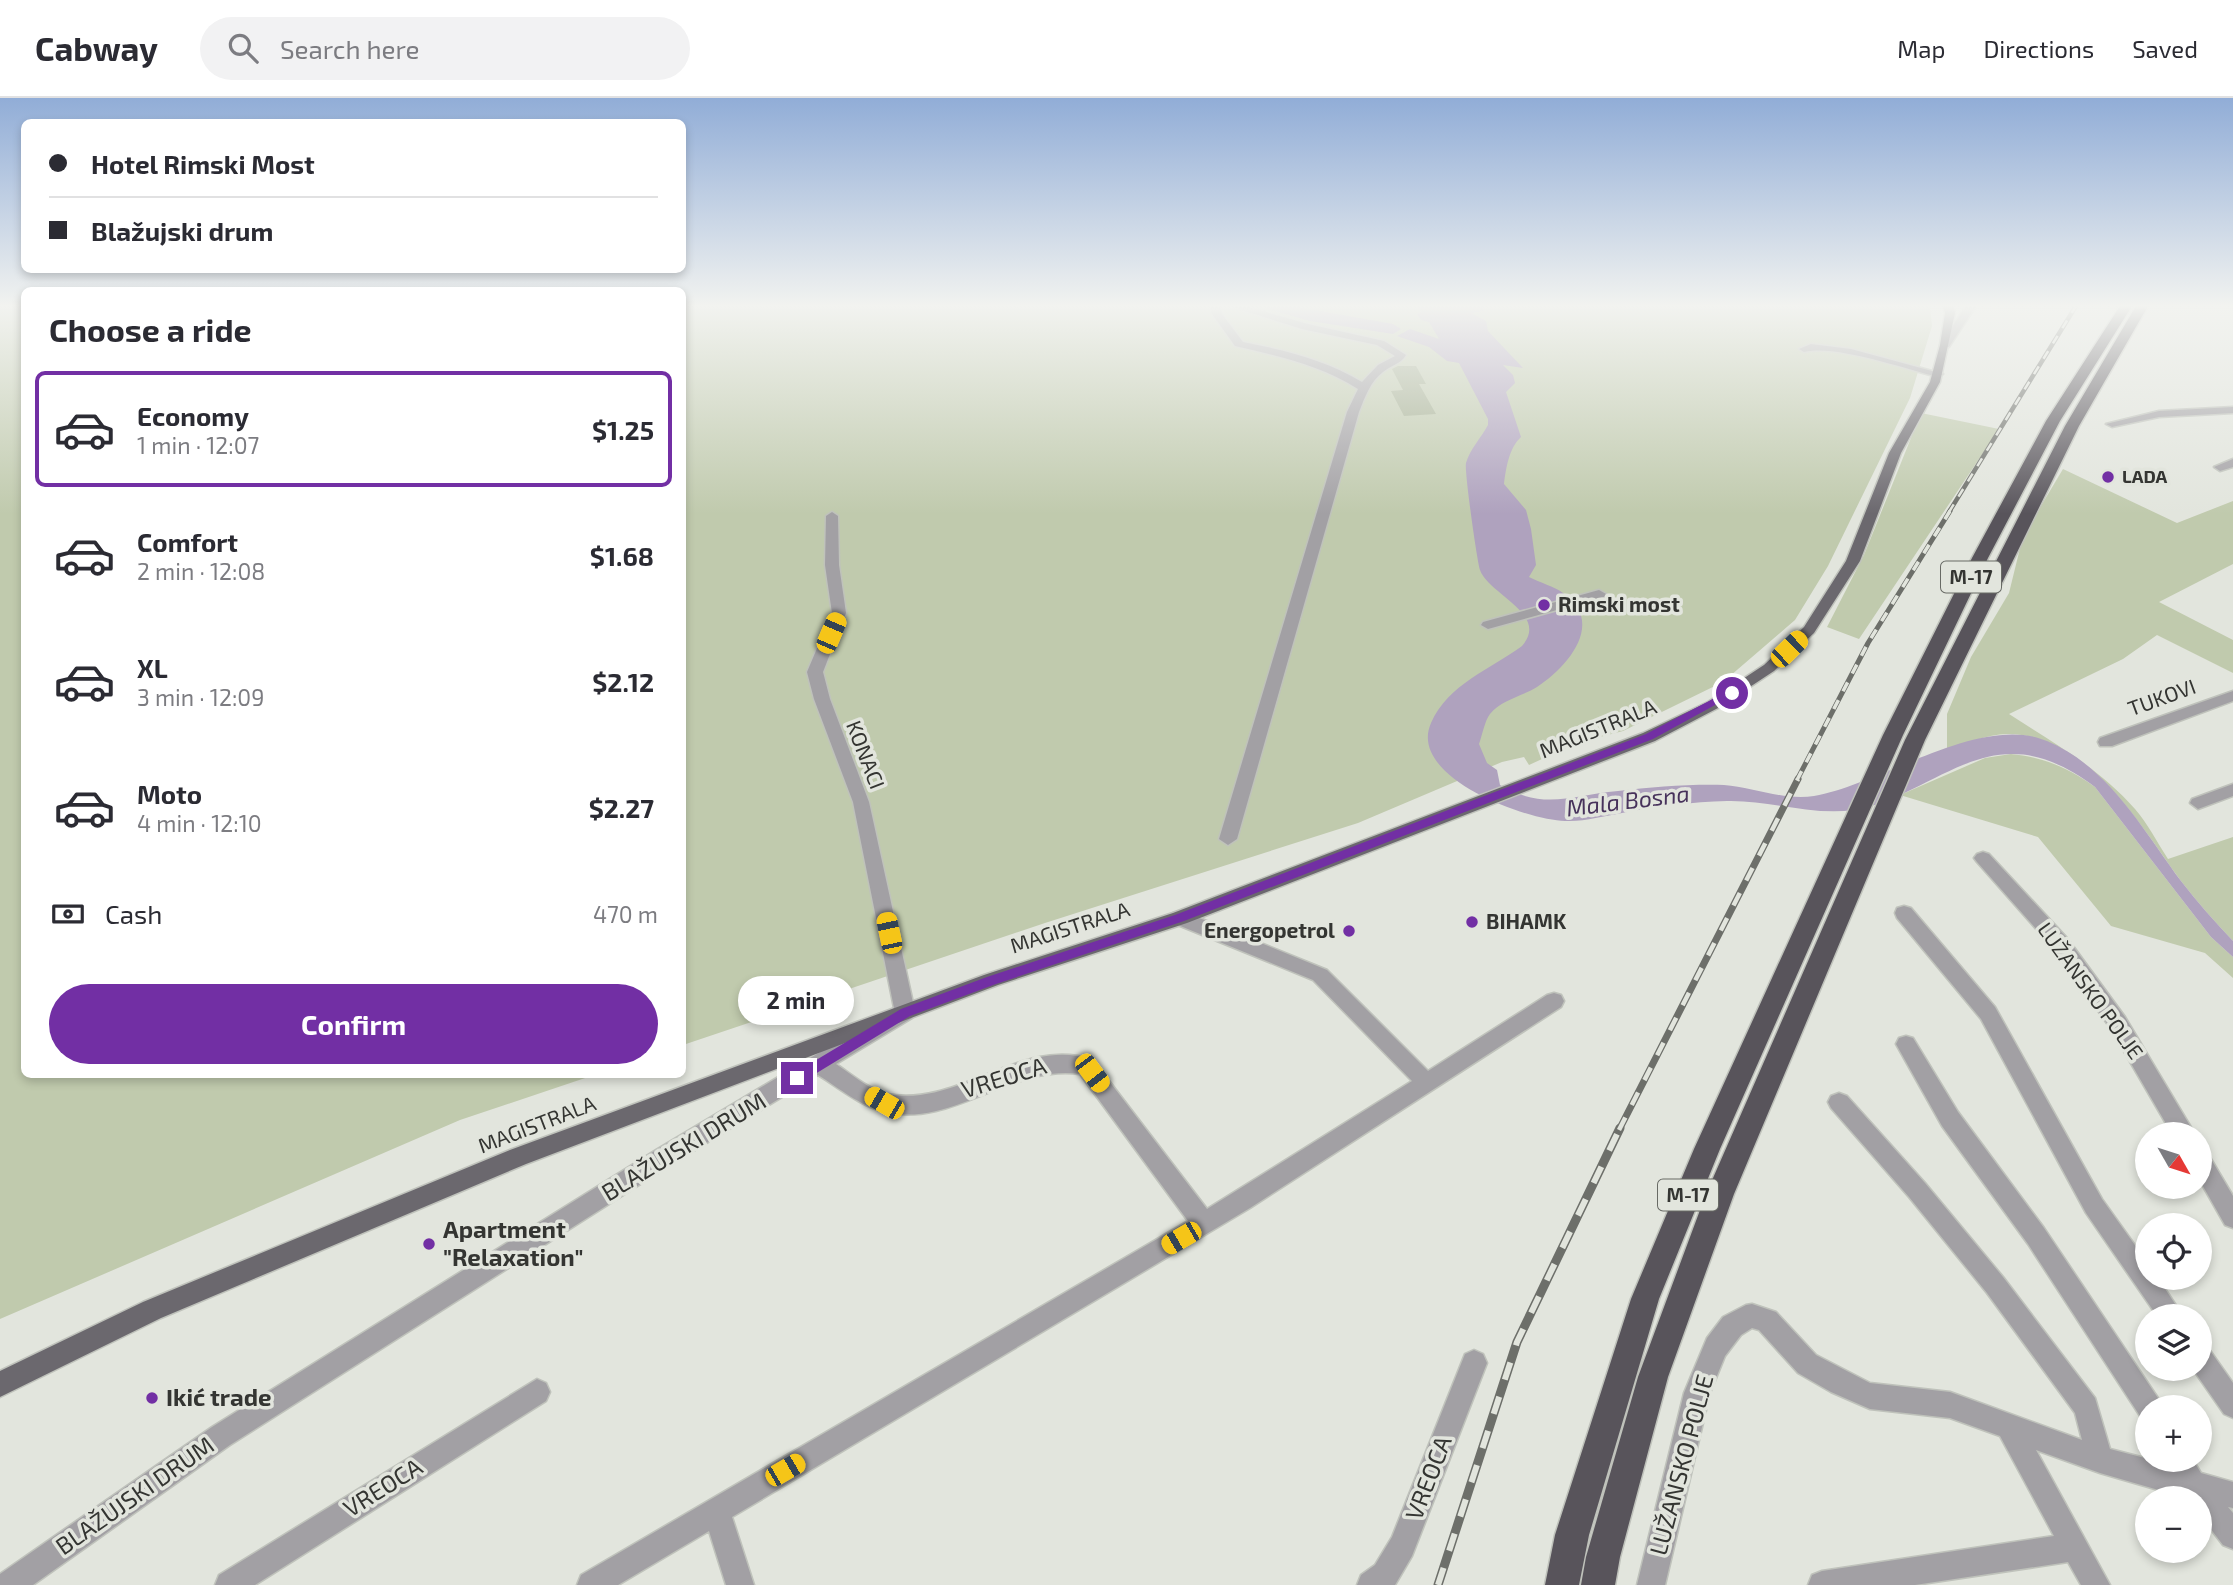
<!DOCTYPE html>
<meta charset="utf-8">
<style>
:root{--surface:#fff;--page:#f2f2f3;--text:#2b2b33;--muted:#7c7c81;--line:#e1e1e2;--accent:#722fa4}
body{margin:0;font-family:"Exo 2",sans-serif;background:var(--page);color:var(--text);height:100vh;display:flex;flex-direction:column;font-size:26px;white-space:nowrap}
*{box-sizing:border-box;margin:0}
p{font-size:23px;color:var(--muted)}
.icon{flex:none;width:38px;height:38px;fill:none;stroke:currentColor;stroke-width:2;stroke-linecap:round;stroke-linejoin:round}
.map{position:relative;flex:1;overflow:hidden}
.side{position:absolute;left:21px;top:189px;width:665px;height:791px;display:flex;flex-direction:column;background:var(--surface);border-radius:10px;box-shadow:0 4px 10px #0003}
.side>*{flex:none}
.guide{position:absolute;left:21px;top:21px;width:665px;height:154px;border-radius:10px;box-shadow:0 4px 10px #0003;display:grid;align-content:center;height:154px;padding:0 28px;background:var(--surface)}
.needle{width:46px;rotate:129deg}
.fabs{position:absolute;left:2135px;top:1024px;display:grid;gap:14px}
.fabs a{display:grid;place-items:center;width:77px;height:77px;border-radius:50%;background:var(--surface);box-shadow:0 4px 10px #0003;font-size:35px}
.end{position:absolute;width:32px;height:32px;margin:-16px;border:9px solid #722fa4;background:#fff;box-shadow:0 0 0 4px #fff}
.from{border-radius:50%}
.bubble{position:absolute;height:49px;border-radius:24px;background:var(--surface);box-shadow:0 4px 10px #0003;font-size:23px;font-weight:700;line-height:49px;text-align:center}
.car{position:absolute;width:21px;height:42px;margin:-21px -10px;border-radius:9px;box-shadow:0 0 5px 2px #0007;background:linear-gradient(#f5c518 24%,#345 0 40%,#f5c518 0 76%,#345 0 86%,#f5c518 0)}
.guide b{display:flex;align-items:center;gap:24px;height:66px;font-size:26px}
.guide b+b{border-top:2px solid var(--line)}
.guide i{width:18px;height:18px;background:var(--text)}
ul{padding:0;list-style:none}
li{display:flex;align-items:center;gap:21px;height:116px;margin:0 14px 10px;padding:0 14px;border:4px solid transparent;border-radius:10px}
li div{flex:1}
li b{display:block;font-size:26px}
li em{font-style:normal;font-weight:700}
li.on{border-color:var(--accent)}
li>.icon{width:63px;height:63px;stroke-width:1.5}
h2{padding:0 28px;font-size:32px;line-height:84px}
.pay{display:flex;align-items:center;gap:18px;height:77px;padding:0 28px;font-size:26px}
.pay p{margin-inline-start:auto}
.action{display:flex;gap:14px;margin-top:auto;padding:14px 28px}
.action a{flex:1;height:80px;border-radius:42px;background:var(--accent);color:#fff;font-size:28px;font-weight:700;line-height:80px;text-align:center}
header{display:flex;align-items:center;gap:42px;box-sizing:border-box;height:98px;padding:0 35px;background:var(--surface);border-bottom:2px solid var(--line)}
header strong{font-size:33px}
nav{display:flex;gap:38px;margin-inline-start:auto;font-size:24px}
.search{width:490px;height:63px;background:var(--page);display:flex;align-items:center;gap:18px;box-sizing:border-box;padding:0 24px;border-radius:38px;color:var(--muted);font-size:26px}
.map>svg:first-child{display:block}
.green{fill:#c0caad}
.water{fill:#afa2be}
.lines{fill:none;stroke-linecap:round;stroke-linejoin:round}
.river{fill:#afa2be;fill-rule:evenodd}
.building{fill:#a3ae90}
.minor-casing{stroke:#bfc2bb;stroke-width:3}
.major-casing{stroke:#bfc2bb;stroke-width:3}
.highway-casing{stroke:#bfc2bb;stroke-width:3}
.minor{fill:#a2a0a4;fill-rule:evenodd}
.major{fill:#6b686e;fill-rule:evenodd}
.highway{fill:#58545b;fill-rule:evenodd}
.rail-far3-casing{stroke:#6d6f6a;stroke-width:4.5}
.rail-far2-casing{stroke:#6d6f6a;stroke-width:5}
.rail-far1-casing{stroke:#6d6f6a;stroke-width:7}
.rail-casing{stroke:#6d6f6a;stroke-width:9}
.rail-far3{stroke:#e2e5dd;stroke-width:2.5;stroke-dasharray:9;stroke-linecap:butt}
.rail-far2{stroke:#e2e5dd;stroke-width:3.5;stroke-dasharray:10;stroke-linecap:butt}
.rail-far1{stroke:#e2e5dd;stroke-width:4.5;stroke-dasharray:14;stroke-linecap:butt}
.rail{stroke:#e2e5dd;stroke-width:6;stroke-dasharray:18;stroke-linecap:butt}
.route{fill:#722fa4}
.poi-dot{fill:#722fa4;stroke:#e2e5dd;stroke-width:2.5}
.labels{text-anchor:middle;stroke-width:7;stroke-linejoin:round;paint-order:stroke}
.far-poi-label{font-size:18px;font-weight:bold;fill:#343532;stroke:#e2e5dd;text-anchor:start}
.shield{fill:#e2e5dd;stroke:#686a65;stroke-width:2}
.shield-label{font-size:19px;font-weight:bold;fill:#343532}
.poi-label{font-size:21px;font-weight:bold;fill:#343532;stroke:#e2e5dd;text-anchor:start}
.street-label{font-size:21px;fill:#343532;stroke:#e2e5dd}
.water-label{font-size:23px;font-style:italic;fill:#47325b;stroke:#e2e5dd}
.near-street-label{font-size:24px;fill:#343532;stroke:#e2e5dd}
.near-poi-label{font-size:24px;font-weight:bold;fill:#343532;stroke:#e2e5dd;text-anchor:start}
</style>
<header>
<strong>Cabway</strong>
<div class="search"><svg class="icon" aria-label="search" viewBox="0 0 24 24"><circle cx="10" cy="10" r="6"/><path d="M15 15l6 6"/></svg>Search here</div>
<nav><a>Map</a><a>Directions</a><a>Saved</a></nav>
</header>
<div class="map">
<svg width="2233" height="1487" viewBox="0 0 2233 1487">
<rect width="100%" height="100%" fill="#e2e5dd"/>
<path class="green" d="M0,208h24v768l570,1 -134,45 -460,199z
M682,208h1248l2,20 -22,72 -82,168 -33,54 -72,62 -100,49 -46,12 -48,22 -5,-8 -22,5 -144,61 -313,100 -362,122z
M1921,315l78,16 -140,210 -32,-12 37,-72z
M2063,371l114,54 56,-22v63l-74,38 74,38v33l-76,-38 -34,24 -114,55c45,29 91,55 126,95 13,15 22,33 33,50l65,-22v104c-18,-19 -36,-39 -52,-60 -42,-57 -91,-145 -172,-147 -19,-1 -43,10 -62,15v-35l24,-57 38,-64 14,-57z
M2011,656c32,3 58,14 84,33l116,150 22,20v21l-28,-25 -94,-27 -73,-89 -138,-42 85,-37z"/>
<path class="water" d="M1416,208h66l1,5 -12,2 15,8 2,10 35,37 -20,-3 10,10 2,8 -9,9 15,45c-12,11 -15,31 -17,47l22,26 5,19 5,36 -7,12c11,6 25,9 34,16 43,29 5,74 -26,94 -14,9 -36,13 -47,27 -5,6 -8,22 -11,30l8,19 10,7 3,15c45,26 71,10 118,6 34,-4 72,-7 106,-6 29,2 61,16 90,11 66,-11 166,-83 233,-55 62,26 96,89 134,140 16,21 34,41 52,60v16l-22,-20 -116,-150c-24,-18 -52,-33 -82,-33 -54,-1 -105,48 -159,56 -42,6 -84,-10 -127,-9 -35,1 -70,5 -105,12 -19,3 -38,9 -57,8 -39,-1 -158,-44 -134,-98 17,-39 60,-54 91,-77 28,-32 -33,-51 -42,-76 -3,-9 -16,-101 -14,-107 4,-14 15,-25 22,-38v-6l-29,-56 -12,-2 -18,-14 -32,-11 13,-7 29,10 -10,-17 -8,-2 -4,-6 4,-2z"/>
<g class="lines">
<path class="river" d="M1265,208h27l101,18 8,5 -8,5 -83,-13 -43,-12z"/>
</g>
<path class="building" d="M1398,268h18l10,18h-7l17,30 -32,2 -13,-25 12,-1 -11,-21z"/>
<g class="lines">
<defs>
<path id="minor" d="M1210,208h10l2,8 21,28c41,8 83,18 119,40l16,-17 17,-9 -18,-11 -75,-16 -73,-23h16l63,18 76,17 22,14c-5,9 -15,10 -23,17 -13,10 -18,25 -24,40l-122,427 -9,6 -9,-6 128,-427 11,-23c-38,-24 -80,-33 -123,-43l-23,-32z
M1966,208h10l-27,41h-8l-1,-2z
M1811,246l40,5 92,25 -5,3c-32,-8 -104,-33 -134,-25l-5,-3z
M2233,309v6l-74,4 -47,10 -6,-3 53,-13z
M2233,361v8l-13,4 -6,-4z
M832,414l6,4 1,49 7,48 -23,59 7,27 39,103 46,210 -3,6 -76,46c15,10 34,26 51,30 72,14 135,-59 206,-34l114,149 205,-128 -99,-101 -140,-57 -2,-5 2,-5h14l140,57 101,101 119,-76 7,-2 7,2 3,6 -3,6 -311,201 -518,309 22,68h-28l-17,-54 -91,54h-41l4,-10 607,-354 -108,-147c-68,-10 -128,54 -195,38 -25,-6 -46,-24 -67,-37l-146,89 -442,281 -197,140h-33v-11l212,-147 444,-277 238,-142 -41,-206 -39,-103 -7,-27 25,-59 -7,-48 1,-49z
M1599,492l7,4 -2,3 -116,32 -7,-4 2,-3z
M2233,593v10l-121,45h-12l-2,-4 2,-4z
M2233,686v12l-35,13 -8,-6 2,-4z
M1983,754l6,2 78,84 58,79 70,117h-23l-61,-105 -58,-81 -76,-86 -3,-4 3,-4z
M1904,808l7,2 84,99 107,192 45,63v16h11l25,38h-26l-71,-103 -105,-194 -84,-101 -2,-5 2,-5z
M1906,938l7,2 45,74 86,116 114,170 4,9h-15v12l-7,-3 -112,-172 -86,-118 -46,-82 3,-6z
M1839,995l8,3 78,87 78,94 92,121 15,51 58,15 -2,-4h27l8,13 32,9v26l-5,-1 5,6v36l-10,-4 -23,-30v-17h-14l-86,-25 -64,-23 74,135h-29l-13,-23 -153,23h-107l4,-10 10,-4 232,-35 -54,-100 -50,-18 -80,-9 -39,-17 -33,-19 -39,-43 -7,-2 -11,7 -16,21 -15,37 -45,192h-28l47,-192 23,-55 16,-21 23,-12 6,-1 24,8 40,43 54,28 80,9 132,48 -7,-27 -88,-120 -78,-96 -78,-89 -3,-6 3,-6z
M2200,1053l8,3 25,42v32l-8,-3 -25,-44z
M2200,1248l9,3 24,34v35l-9,-4 -32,-46h8z
M1474,1252l9,4 4,9 -75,193 -17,29h-38l4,-10 14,-10 17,-28 73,-183z
M537,1281l9,4 4,9 -4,9 -291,184h-40l4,-10z"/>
<path id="major" d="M1943,208h10l2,7 -15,69 -39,71 -41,108 -46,72 -40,38 -56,37 -63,33 -468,182 -189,62 -472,179 -365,154 -161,79v-26l143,-69 367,-152 474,-175 189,-62 470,-180 65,-31 56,-37 40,-38 42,-66 43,-108 41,-71 10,-37 5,-32z"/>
<path id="highway" d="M2120,208h12l-72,115 -72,137 -85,177 -183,414 -61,150 -70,236 -10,50h-34l10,-50 76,-236 63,-150 189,-414 89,-177 74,-137z
M2136,208h12l-69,120 -154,314 -191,454 -66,183 -48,180 -5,28h-34l5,-28 52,-180 68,-183 199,-454 160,-314z"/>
</defs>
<use href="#minor" class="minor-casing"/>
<use href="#major" class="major-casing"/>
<use href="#highway" class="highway-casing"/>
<use href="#minor" class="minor"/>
<use href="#major" class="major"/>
<use href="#highway" class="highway"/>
<defs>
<path id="rail-far3" d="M1949,414l127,-206"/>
<path id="rail-far2" d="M1797,682l71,-137 82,-132"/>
<path id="rail-far1" d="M1619,1032l179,-351"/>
<path id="rail" d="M1438,1487l79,-243 103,-214"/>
</defs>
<use href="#rail-far3" class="rail-far3-casing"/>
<use href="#rail-far2" class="rail-far2-casing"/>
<use href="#rail-far1" class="rail-far1-casing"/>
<use href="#rail" class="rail-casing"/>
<use href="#rail-far3" class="rail-far3"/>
<use href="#rail-far2" class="rail-far2"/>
<use href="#rail-far1" class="rail-far1"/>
<use href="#rail" class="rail"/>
</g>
<linearGradient id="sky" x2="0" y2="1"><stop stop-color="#91add7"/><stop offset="0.5" stop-color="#f2f3f0"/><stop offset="1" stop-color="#f2f3f0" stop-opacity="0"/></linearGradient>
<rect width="2233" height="416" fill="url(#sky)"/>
<path class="route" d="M1728,593l9,2 -84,46 -469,182 -188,63 -86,32 -108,66h-9l-2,-4 2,-4 108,-65 86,-32 188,-62 471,-181z"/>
<g class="poi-dot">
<circle cx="2108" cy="379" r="7"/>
<circle cx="1544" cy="507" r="7"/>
<circle cx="1472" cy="824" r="7"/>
<circle cx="1349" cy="833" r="7"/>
<circle cx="429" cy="1146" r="7"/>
<circle cx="152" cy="1300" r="7"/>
</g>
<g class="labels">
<g class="far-poi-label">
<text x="2122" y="385">LADA</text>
</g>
<g class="shield">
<rect x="1941" y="463.5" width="60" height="31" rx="5"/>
<rect x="1658" y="1081.5" width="60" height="31" rx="5"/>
</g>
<g class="shield-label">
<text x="1971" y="486">M-17</text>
<text x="1688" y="1104">M-17</text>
</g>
<g class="poi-label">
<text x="1558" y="514">Rimski most</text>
<text x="1486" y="831">BIHAMK</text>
<text x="1335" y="840" text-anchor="end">Energopetrol</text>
</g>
<g class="street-label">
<text transform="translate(2162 600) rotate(-20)" y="7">TUKOVI</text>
<text transform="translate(1598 631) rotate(-22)" y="7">MAGISTRALA</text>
<text transform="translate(865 657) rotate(69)" y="7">KONACI</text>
<text transform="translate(1070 830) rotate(-18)" y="7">MAGISTRALA</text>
<text transform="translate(2090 893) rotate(54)" y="7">LUŽANSKO POLJE</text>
<text transform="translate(537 1027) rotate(-21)" y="7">MAGISTRALA</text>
</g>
<g class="water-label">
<text transform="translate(1628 703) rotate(-7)" y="8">Mala Bosna</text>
</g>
<g class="near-street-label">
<text transform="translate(1004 980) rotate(-17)" y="8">VREOCA</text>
<text transform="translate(684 1049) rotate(-31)" y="8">BLAŽUJSKI DRUM</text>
<text transform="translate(1682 1367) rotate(-75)" y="8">LUŽANSKO POLJE</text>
<text transform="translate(1429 1380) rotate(-69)" y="8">VREOCA</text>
<text transform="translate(383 1390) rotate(-32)" y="8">VREOCA</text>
<text transform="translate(135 1398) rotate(-35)" y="8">BLAŽUJSKI DRUM</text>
</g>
<g class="near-poi-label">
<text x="443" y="1140">Apartment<tspan x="443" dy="28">"Relaxation"</tspan></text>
<text x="166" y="1308">Ikić trade</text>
</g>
</g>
</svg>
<div class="fabs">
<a><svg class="needle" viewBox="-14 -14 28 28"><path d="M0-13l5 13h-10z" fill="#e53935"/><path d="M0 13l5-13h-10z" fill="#7c7c81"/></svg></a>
<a><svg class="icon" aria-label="locate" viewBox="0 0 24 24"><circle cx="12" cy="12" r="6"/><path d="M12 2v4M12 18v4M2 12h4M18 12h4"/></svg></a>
<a><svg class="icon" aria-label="layers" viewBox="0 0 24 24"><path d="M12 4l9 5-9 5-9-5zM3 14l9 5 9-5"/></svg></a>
<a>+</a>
<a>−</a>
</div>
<i class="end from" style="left:1732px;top:595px"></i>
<i class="end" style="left:797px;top:980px"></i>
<div class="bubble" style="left:738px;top:878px;width:116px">2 min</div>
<i class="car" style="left:831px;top:535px;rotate:23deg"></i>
<i class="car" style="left:1789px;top:551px;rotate:46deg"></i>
<i class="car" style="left:889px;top:835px;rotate:348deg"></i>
<i class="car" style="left:1092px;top:975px;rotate:143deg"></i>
<i class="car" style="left:884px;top:1005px;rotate:300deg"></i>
<i class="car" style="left:1181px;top:1140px;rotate:240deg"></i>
<i class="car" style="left:785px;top:1372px;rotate:60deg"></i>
<div class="guide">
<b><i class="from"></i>Hotel Rimski Most</b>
<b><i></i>Blažujski drum</b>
</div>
<section class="side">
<h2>Choose a ride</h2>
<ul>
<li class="on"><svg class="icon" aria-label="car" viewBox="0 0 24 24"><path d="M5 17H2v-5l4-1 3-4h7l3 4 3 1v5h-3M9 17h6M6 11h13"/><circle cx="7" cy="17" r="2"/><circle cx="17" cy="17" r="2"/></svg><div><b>Economy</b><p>1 min · 12:07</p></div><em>$1.25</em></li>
<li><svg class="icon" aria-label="car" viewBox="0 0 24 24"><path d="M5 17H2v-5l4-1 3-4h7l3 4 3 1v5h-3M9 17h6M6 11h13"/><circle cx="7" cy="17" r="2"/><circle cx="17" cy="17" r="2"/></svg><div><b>Comfort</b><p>2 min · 12:08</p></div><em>$1.68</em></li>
<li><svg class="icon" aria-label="car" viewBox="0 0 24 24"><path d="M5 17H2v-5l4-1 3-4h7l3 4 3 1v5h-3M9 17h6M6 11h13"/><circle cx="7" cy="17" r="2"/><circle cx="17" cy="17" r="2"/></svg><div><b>XL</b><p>3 min · 12:09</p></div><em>$2.12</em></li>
<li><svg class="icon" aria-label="car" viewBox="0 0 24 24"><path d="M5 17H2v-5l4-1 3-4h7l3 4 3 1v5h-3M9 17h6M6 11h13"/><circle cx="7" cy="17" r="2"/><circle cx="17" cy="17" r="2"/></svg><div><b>Moto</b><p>4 min · 12:10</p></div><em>$2.27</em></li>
</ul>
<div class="pay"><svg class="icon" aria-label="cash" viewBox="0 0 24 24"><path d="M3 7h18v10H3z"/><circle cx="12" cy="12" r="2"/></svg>Cash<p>470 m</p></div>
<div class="action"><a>Confirm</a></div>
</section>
</div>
